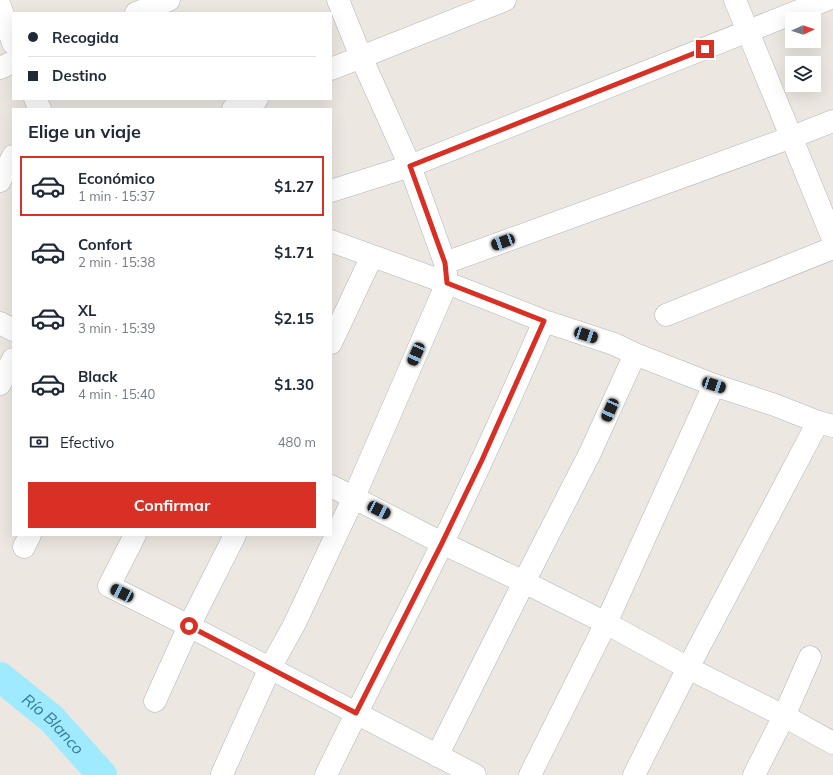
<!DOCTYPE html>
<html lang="es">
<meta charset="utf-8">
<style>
:root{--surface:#fff;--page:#f2f2f3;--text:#1f2937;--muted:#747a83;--line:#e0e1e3;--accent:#d93025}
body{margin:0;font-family:Mulish,sans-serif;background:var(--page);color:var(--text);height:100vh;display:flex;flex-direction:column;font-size:15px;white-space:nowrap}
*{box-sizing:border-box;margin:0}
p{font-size:13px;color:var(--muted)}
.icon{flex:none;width:22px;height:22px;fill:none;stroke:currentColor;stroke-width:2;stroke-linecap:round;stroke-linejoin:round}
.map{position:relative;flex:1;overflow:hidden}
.drawer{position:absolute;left:12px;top:108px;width:320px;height:428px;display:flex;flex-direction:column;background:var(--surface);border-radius:0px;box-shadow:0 4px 16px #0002}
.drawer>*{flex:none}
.hud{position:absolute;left:12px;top:12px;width:320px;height:88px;border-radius:0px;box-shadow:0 4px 16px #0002;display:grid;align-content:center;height:88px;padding:0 16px;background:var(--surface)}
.needle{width:26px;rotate:87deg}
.tools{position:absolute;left:785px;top:12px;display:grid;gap:8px}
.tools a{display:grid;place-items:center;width:36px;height:36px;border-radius:0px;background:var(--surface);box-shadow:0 4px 16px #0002;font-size:20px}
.end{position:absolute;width:18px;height:18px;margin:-9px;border:5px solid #d93025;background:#fff;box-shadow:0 0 0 2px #fff}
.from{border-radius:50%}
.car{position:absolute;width:12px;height:24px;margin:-12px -6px;border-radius:5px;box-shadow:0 0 3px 1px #0007;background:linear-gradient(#222 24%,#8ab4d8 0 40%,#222 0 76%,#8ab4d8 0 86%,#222 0)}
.hud b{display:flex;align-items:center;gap:14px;height:38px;font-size:15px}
.hud b+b{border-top:1px solid var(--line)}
.hud i{width:10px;height:10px;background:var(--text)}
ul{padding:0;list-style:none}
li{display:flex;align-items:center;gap:12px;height:60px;margin:0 8px 6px;padding:0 8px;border:2px solid transparent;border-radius:0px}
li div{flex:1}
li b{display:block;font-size:15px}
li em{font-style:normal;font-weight:700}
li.selected{border-color:var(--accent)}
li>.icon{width:36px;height:36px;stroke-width:1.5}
h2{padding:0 16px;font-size:18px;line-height:48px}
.pay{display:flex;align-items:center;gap:10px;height:44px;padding:0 16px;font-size:15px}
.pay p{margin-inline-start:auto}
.action{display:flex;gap:8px;margin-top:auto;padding:8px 16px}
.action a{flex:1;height:46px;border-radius:0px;background:var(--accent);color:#fff;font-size:16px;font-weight:700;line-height:46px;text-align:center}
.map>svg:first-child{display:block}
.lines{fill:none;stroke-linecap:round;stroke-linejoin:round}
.river{stroke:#9feafe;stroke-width:30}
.minor-casing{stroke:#b1b5b8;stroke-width:23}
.minor{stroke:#fff;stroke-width:22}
.route{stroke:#d93025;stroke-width:5}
.labels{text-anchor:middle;stroke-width:3;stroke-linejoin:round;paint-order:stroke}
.water-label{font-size:16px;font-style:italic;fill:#367a95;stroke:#fff}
</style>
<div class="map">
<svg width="833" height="775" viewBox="0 0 833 775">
<rect width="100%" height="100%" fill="#ece7e1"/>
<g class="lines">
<path class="river" id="s1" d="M0,677l52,42 50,56"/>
<defs>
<path id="minor" d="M735,0l98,239
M0,6l13,37
M136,13l33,-13
M0,68l13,-6
M331,69l174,-69
M35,99l5,10
M233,109l24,-10
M0,181l13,-25
M331,191l79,-25 416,-166
M331,241l116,42 97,38 70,23 21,10 79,31 61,20 43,17 15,4
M445,263l347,-126 41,-16
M666,315l167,-67
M0,323l13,7
M331,343l41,-87
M0,384l13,-25
M331,486l111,57 82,39 82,41 82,45 96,48 49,27
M135,535l-26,51 80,40 286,149
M24,547l6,-12
M155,701l34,-75 46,-91
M437,756l87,-174 66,-129 45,-99
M222,774l48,-106 24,-43 60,-128 93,-214 -2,-20 -35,-97 -49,-109 -23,-57
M326,775c38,-79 79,-155 117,-233 36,-73 69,-147 101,-221
M530,775l76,-152 108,-238
M634,775l54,-107 130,-246
M754,775l30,-59 26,-59"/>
</defs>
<use href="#minor" class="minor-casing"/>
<use href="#minor" class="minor"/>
</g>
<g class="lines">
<path class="route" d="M189,626l167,87 86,-170 40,-83 62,-139 -97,-38 -2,-20 -35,-97 295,-117"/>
</g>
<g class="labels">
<g class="water-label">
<text dy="6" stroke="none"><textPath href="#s1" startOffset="71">Río Blanco</textPath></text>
</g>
</g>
</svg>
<div class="tools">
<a><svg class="needle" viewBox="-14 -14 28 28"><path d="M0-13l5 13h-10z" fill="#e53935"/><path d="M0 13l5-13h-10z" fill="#747a83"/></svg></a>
<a><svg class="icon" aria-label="layers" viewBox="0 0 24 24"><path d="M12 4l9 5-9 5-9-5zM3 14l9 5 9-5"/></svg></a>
</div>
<i class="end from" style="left:189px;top:626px"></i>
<i class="end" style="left:705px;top:49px"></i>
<i class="car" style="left:503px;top:242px;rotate:250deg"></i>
<i class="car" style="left:586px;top:335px;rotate:108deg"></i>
<i class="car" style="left:416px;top:354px;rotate:204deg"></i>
<i class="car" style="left:714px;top:385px;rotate:108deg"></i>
<i class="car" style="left:610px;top:410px;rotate:204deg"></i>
<i class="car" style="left:379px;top:510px;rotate:117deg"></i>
<i class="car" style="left:122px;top:593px;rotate:296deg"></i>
<div class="hud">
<b><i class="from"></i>Recogida</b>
<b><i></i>Destino</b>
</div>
<section class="drawer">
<h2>Elige un viaje</h2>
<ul>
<li class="selected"><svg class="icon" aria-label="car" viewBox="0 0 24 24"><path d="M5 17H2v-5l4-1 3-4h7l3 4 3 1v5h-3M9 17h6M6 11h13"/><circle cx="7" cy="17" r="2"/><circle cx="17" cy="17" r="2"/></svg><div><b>Económico</b><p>1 min · 15:37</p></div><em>$1.27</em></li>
<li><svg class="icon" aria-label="car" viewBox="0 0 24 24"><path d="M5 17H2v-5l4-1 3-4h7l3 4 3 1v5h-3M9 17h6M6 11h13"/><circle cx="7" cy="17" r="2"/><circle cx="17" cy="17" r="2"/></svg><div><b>Confort</b><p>2 min · 15:38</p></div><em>$1.71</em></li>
<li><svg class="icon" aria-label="car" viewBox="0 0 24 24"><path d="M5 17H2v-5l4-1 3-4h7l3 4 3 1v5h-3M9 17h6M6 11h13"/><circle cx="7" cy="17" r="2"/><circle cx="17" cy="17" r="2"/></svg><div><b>XL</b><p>3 min · 15:39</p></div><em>$2.15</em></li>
<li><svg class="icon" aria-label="car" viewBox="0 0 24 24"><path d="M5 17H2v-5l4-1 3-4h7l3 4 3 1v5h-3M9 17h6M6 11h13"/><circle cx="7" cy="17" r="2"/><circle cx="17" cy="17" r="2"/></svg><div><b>Black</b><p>4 min · 15:40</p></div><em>$1.30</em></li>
</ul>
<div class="pay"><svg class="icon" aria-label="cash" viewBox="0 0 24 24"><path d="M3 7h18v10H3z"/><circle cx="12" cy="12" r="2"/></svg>Efectivo<p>480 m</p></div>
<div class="action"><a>Confirmar</a></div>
</section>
</div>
